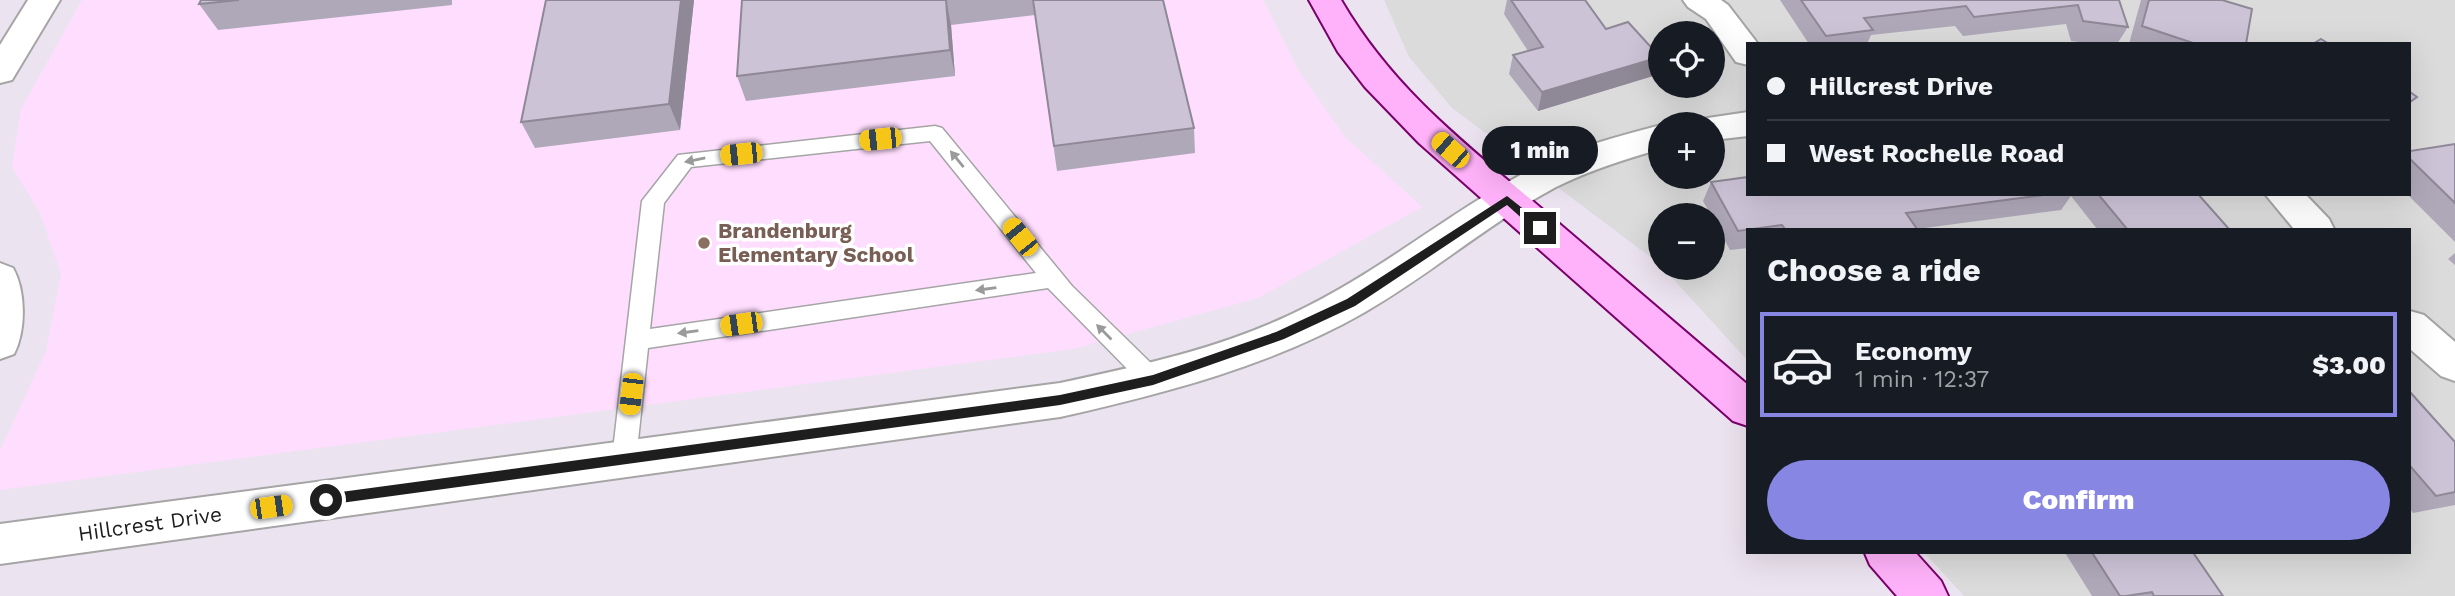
<!DOCTYPE html>
<meta charset="utf-8">
<style>
:root{--surface:#171b24;--page:#242831;--text:#f1f3f6;--muted:#9ea1a6;--line:#363941;--accent:#8786e3}
body{margin:0;font-family:"Work Sans",sans-serif;background:var(--page);color:var(--text);height:100vh;display:flex;flex-direction:column;font-size:26px;white-space:nowrap}
*{box-sizing:border-box;margin:0}
p{font-size:23px;color:var(--muted)}
.icon{flex:none;width:38px;height:38px;fill:none;stroke:currentColor;stroke-width:2;stroke-linecap:round;stroke-linejoin:round}
.map{position:relative;flex:1;overflow:hidden}
.drawer{position:absolute;left:1746px;top:228px;width:665px;height:326px;display:flex;flex-direction:column;background:var(--surface);border-radius:0px;box-shadow:0 7px 28px #0002}
.drawer>*{flex:none}
.guide{position:absolute;left:1746px;top:42px;width:665px;height:154px;border-radius:0px;box-shadow:0 7px 28px #0002;display:grid;align-content:center;height:154px;padding:0 21px;background:var(--surface)}
.fabs{position:absolute;left:1648px;top:21px;display:grid;gap:14px}
.fabs a{display:grid;place-items:center;width:77px;height:77px;border-radius:50%;background:var(--surface);box-shadow:0 7px 28px #0002;font-size:35px}
.end{position:absolute;width:32px;height:32px;margin:-16px;border:9px solid #1e1e1e;background:#fff;box-shadow:0 0 0 4px #fff}
.from{border-radius:50%}
.bubble{position:absolute;height:49px;border-radius:24px;background:var(--surface);box-shadow:0 7px 28px #0002;font-size:23px;font-weight:800;line-height:49px;text-align:center}
.car{position:absolute;width:21px;height:42px;margin:-21px -10px;border-radius:9px;box-shadow:0 0 5px 2px #0007;background:linear-gradient(#f5c518 24%,#345 0 40%,#f5c518 0 76%,#345 0 86%,#f5c518 0)}
.guide b{display:flex;align-items:center;gap:24px;height:66px;font-size:26px}
.guide b+b{border-top:2px solid var(--line)}
.guide i{width:18px;height:18px;background:var(--text)}
ul{padding:0;list-style:none}
li{display:flex;align-items:center;gap:21px;height:105px;margin:0 14px 10px;padding:0 7px;border:4px solid var(--line);border-radius:0px}
li div{flex:1}
li b{display:block;font-size:26px}
li em{font-style:normal;font-weight:800}
li.current{border-color:var(--accent)}
li>.icon{width:63px;height:63px;stroke-width:1.5}
h2{padding:0 21px;font-size:32px;line-height:84px}
.button{display:flex;gap:14px;margin-top:auto;padding:14px 21px}
.button a{flex:1;height:80px;border-radius:42px;background:var(--accent);color:#fff;font-size:28px;font-weight:800;line-height:80px;text-align:center}
.map>svg:first-child{display:block}
.residential{fill:#dbdbdc;fill-rule:evenodd}
.education{fill:#ffddfe}
.lines{fill:none;stroke-linecap:round;stroke-linejoin:round}
.lane-casing{stroke:#a5a5a5;stroke-width:3}
.street-casing{stroke:#a5a5a5;stroke-width:4}
.secondary-casing{stroke:#7a006a;stroke-width:4}
.lane{fill:#fff;fill-rule:evenodd}
.street{fill:#fff;fill-rule:evenodd}
.secondary{fill:#ffb2f9;fill-rule:evenodd}
.wall{fill:#afa8b9}
.shaded-wall{fill:#8f8896}
.building{fill:#ccc3d7;stroke:#8f8896;stroke-width:2}
.oneway{fill:#9a9a9a}
.route{fill:#1e1e1e}
.education-dot{fill:#8d6e63;stroke:#fff;stroke-width:2.5}
.labels{text-anchor:middle;stroke-width:7;stroke-linejoin:round;paint-order:stroke}
.education-label{font-size:21px;font-weight:bold;fill:#785e54;stroke:#fff;text-anchor:start}
.street-label{font-size:21px;fill:#1e1e1e;stroke:#fff}
</style>
<div class="map">
<svg width="2455" height="596" viewBox="0 0 2455 596">
<rect width="100%" height="100%" fill="#ece3f0"/>
<path class="residential" d="M1384,0h1071v596h-491l-41,-45h487v-322h-662v132l-85,-93h50v-53h-52v50l-209,-157 -43,-51zM1661,33h52v53h-52zM1748,44h662v150h-662zM1661,124h52v53h-52z"/>
<path class="education" d="M82,0h1181l35,70 47,67 77,70 -164,91 -185,51 -1073,141v-39l46,-100 15,-77 -21,-61 -28,-46 9,-58z"/>
<g class="lines">
<defs>
<path id="lane" d="M935,126l7,2 130,158 89,87 4,7 -4,7 -8,3 -8,-3 -97,-99 -400,60 -12,111 -3,8 -9,3 -9,-3 -3,-8 30,-258 36,-46zM930,141l106,132 -386,56 14,-126 27,-36z"/>
<path id="street" d="M28,0h32l-48,80 -12,3v-38z
M1683,0h38l7,5 30,39h-10v21l-12,-3 -30,-43 -18,-12z
M1748,112v24l-35,4v-16h-15l3,-5z
M1661,125v24c-36,10 -71,21 -105,38 -67,36 -125,87 -191,125 -94,54 -200,81 -305,105l-1060,147v-40l1060,-141c84,-18 171,-37 248,-77 78,-39 145,-96 222,-136 42,-22 86,-33 131,-45z
M2265,194h40l24,25 5,10h-40z
M0,263l13,5c13,23 13,63 1,86l-14,5z
M2410,311l14,4 31,27v39l-14,-5 -31,-27z"/>
<path id="secondary" d="M1309,0h32c52,89 123,143 201,209 69,59 137,117 206,176v41l-15,-5 -314,-278 -54,-56 -27,-35z
M1864,551h50l27,30 7,15h-51l-27,-31z"/>
</defs>
<use href="#lane" class="lane-casing"/>
<use href="#street" class="street-casing"/>
<use href="#secondary" class="secondary-casing"/>
<use href="#lane" class="lane"/>
<use href="#street" class="street"/>
<use href="#secondary" class="secondary"/>
</g>
<path class="wall" d="M201,0h251v5l-234,25 -19,-26z
M694,0l-14,130 -145,18 -14,-26z
M742,0h421l31,128 1,25 -138,18 -22,-156 -84,10 4,51 -209,25 -9,-25z
M1507,0h78l21,29 47,47 -115,35 -29,-37 4,-19 15,-4 -24,-37z
M1780,0h339l9,27 -11,17h-24l-22,-3 -5,-17 -103,12 -8,-10 -84,9 -4,9h-58z
M2141,0h81l24,44h-117z
M2455,144v98l-48,-48h3v-43z
M1711,182l37,12h450l31,35h-132l-26,-33 -10,14 -144,19h-169v19l-18,2 -17,-31v-4h-2l-8,-14z
M2455,253v12l-7,-6z
M2410,392l45,50v63l-42,8 -3,-4z
M2064,551h128l31,45h-131z"/>
<path class="shaded-wall" d="M681,0h13l-14,130 -11,-26z
M946,0l5,25 4,51 -5,-26z
M1660,57l-7,19 -115,35 4,-19z"/>
<path class="building" d="M201,0h38l-40,4z
M546,0h135l-12,104 -148,18z
M742,0h204l4,50 -213,26z
M1033,0h130l31,128 -140,18z
M1511,0h74l21,29 22,-7 32,35 -118,35 -29,-37 30,-8z
M1801,0h318l9,27 -45,-6 -5,-16 -104,12 -8,-11 -102,12 9,12 -47,6z
M2149,0h73l30,9 -6,35h-50l-54,-18z
M2321,39l8,5h-16z
M2410,92l7,5 -7,5z
M2455,144v59l-45,-44v-8z
M1748,177v17h304l-146,19 11,16h-132l-3,-4 -44,6 -27,-49z
M2098,194h100l31,35h-102z
M2410,392l45,50v50l-19,4 -26,-30z
M2091,551h101l31,45h-69l-2,-4 -26,4h-6z"/>
<defs><path id="oneway-solid" d="M-6-.8H1V-3.2L6.5 0L1 3.2V.8H-6Z" transform="scale(1.75)"/></defs>
<g class="oneway">
<use href="#oneway-solid" transform="translate(957 159) rotate(-129)"/>
<use href="#oneway-solid" transform="translate(695 160) rotate(169)"/>
<use href="#oneway-solid" transform="translate(986 289) rotate(172)"/>
<use href="#oneway-solid" transform="translate(688 332) rotate(172)"/>
<use href="#oneway-solid" transform="translate(1104 332) rotate(-135)"/>
</g>
<path class="route" d="M1507,196l37,29v6h-8l-29,-26 -152,101 -71,33 -131,46 -93,20 -734,100 -7,-5 7,-6 734,-99 93,-20 123,-43 71,-33z"/>
<circle class="education-dot" cx="704" cy="243" r="7"/>
<g class="labels">
<g class="education-label">
<text x="718" y="238">Brandenburg<tspan x="718" dy="24">Elementary School</tspan></text>
</g>
<g class="street-label">
<text transform="translate(150 524) rotate(-8)" y="7">Hillcrest Drive</text>
</g>
</g>
</svg>
<div class="fabs">
<a><svg class="icon" aria-label="locate" viewBox="0 0 24 24"><circle cx="12" cy="12" r="6"/><path d="M12 2v4M12 18v4M2 12h4M18 12h4"/></svg></a>
<a>+</a>
<a>−</a>
</div>
<i class="end from" style="left:326px;top:500px"></i>
<i class="end" style="left:1540px;top:228px"></i>
<div class="bubble" style="left:1482px;top:126px;width:116px">1 min</div>
<i class="car" style="left:880px;top:139px;rotate:264deg"></i>
<i class="car" style="left:1450px;top:150px;rotate:311deg"></i>
<i class="car" style="left:741px;top:154px;rotate:264deg"></i>
<i class="car" style="left:1020px;top:237px;rotate:321deg"></i>
<i class="car" style="left:741px;top:324px;rotate:262deg"></i>
<i class="car" style="left:631px;top:394px;rotate:187deg"></i>
<i class="car" style="left:271px;top:507px;rotate:82deg"></i>
<div class="guide">
<b><i class="from"></i>Hillcrest Drive</b>
<b><i></i>West Rochelle Road</b>
</div>
<section class="drawer">
<h2>Choose a ride</h2>
<ul>
<li class="current"><svg class="icon" aria-label="car" viewBox="0 0 24 24"><path d="M5 17H2v-5l4-1 3-4h7l3 4 3 1v5h-3M9 17h6M6 11h13"/><circle cx="7" cy="17" r="2"/><circle cx="17" cy="17" r="2"/></svg><div><b>Economy</b><p>1 min · 12:37</p></div><em>$3.00</em></li>
</ul>
<div class="button"><a>Confirm</a></div>
</section>
</div>
